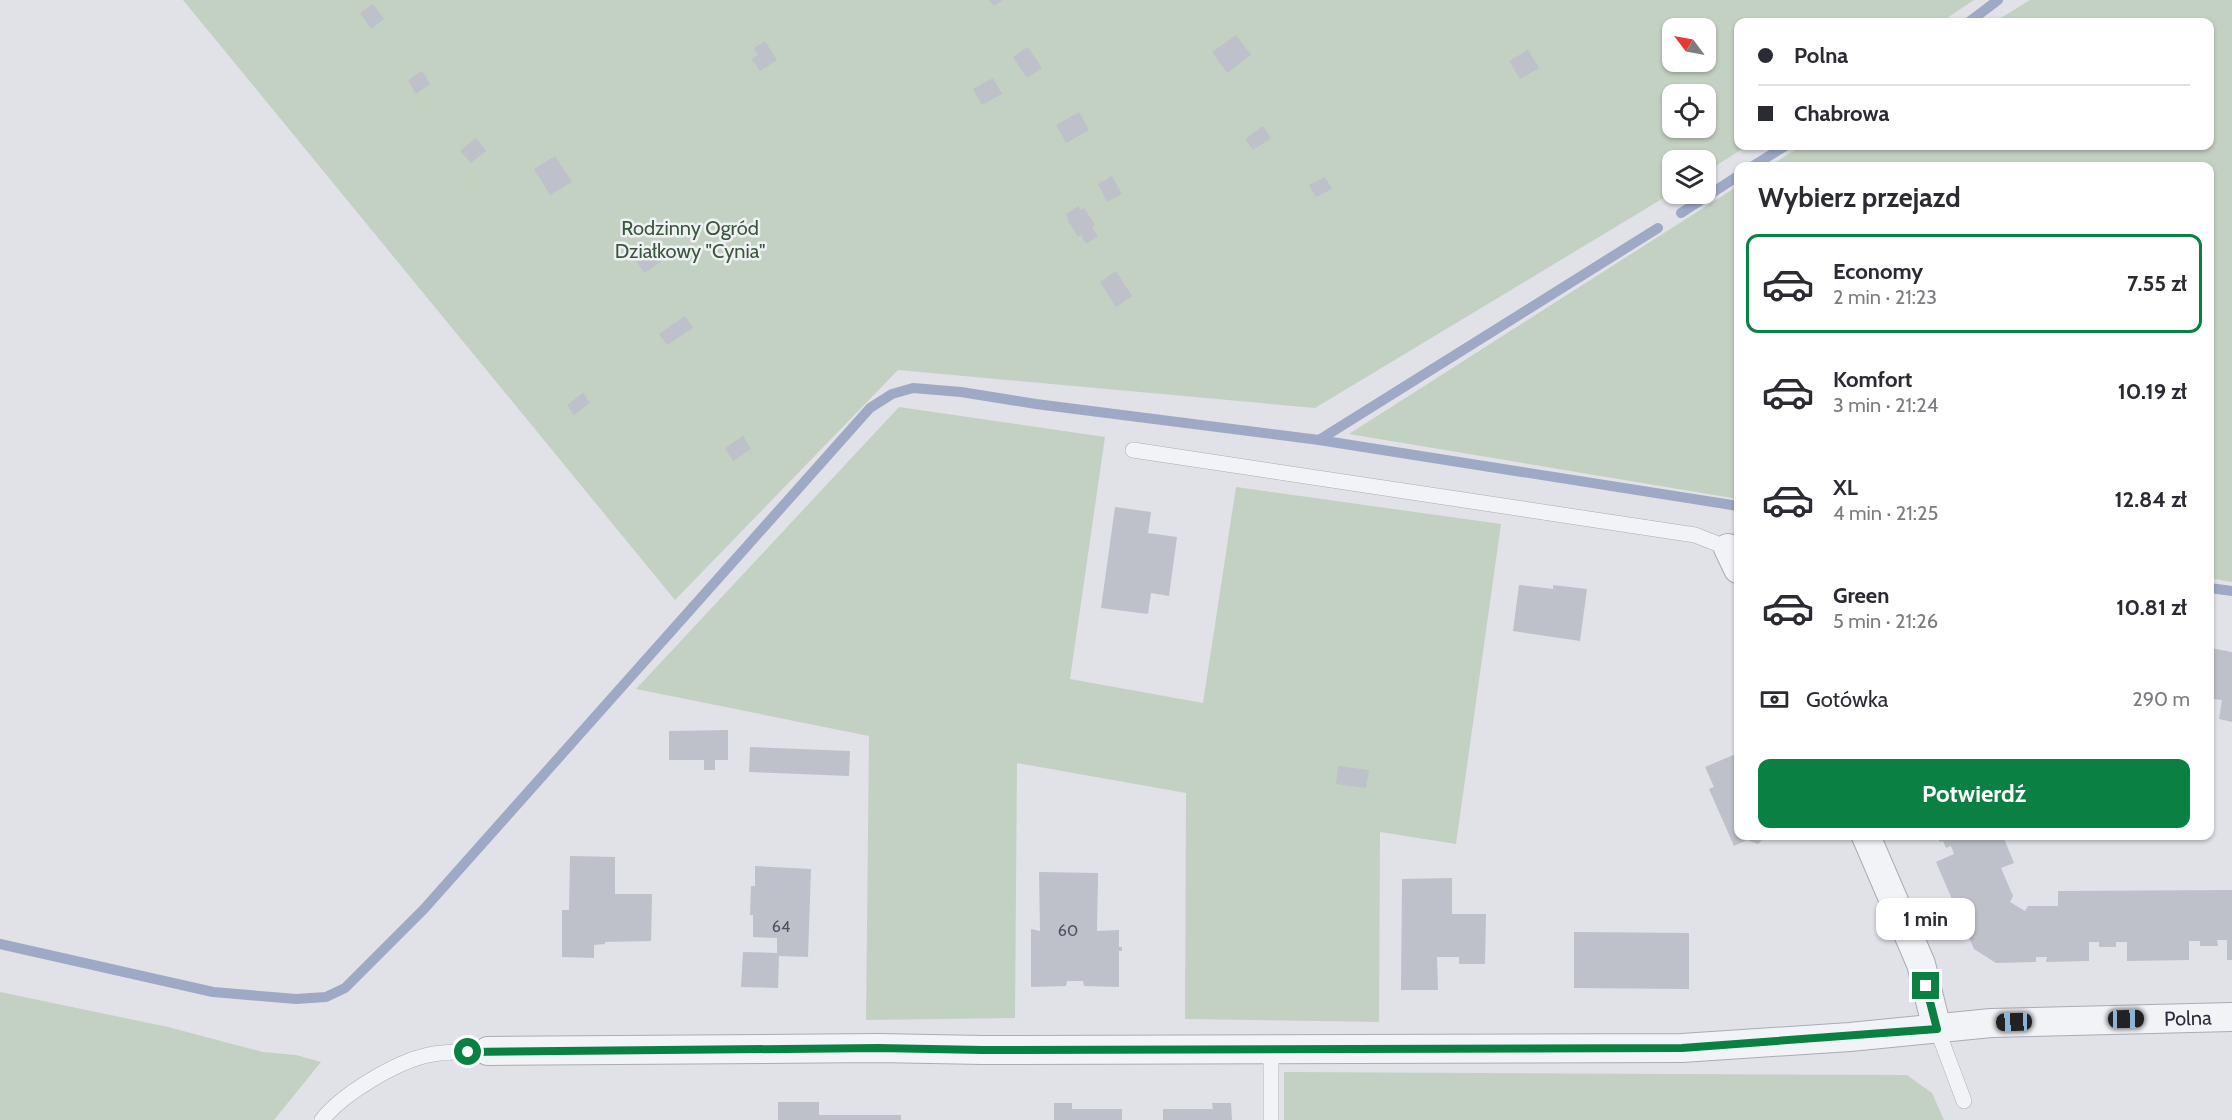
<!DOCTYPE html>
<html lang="pl">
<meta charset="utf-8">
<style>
:root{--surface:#fff;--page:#f7f7f7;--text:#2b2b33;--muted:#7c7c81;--line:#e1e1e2;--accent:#0b8043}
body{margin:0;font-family:Cabin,sans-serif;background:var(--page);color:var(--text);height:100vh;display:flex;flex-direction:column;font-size:22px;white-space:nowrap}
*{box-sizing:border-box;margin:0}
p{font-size:20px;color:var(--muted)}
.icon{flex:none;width:33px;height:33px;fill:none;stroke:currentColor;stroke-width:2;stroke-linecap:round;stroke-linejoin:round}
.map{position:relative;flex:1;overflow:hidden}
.details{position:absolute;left:1734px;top:162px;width:480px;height:678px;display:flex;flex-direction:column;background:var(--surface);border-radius:12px;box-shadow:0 2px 4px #0004}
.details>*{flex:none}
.guide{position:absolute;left:1734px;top:18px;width:480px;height:132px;border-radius:12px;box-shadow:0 2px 4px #0004;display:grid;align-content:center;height:132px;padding:0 24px;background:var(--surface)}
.needle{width:39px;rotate:302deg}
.tools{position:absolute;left:1662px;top:18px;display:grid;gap:12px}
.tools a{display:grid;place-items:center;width:54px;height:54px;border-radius:12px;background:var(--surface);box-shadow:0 2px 4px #0004;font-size:30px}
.end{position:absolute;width:27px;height:27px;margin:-14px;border:8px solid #0b8043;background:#fff;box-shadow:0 0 0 3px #fff}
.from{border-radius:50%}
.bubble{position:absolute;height:42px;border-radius:12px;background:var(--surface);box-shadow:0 2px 4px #0004;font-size:20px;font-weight:700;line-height:42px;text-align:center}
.car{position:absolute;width:18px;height:36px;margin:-18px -9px;border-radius:8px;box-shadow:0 0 4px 2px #0007;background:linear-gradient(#222 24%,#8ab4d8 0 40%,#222 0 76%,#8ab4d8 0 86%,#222 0)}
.guide b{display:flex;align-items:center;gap:21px;height:57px;font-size:22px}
.guide b+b{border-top:2px solid var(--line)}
.guide i{width:15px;height:15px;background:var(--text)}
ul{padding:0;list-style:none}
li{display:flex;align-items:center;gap:18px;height:99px;margin:0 12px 9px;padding:0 12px;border:3px solid transparent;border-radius:12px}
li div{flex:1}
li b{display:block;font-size:22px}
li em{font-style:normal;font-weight:700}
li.current{border-color:var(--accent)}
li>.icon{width:54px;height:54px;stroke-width:1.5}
h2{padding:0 24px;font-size:27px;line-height:72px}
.pay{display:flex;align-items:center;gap:15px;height:66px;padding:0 24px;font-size:22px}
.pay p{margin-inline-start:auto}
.cta{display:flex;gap:12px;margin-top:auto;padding:12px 24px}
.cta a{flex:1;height:69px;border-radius:12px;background:var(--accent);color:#fff;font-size:24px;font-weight:700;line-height:69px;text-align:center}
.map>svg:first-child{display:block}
.green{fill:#c3d1c2;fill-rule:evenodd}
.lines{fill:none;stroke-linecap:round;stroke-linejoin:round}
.stream{stroke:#9ea9c5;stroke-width:10}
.building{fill:#bec0ca}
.service-casing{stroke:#a9acb5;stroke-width:16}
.minor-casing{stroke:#a9acb5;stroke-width:30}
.service{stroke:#f2f3f6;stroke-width:15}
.minor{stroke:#f2f3f6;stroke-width:28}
.route{stroke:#0b8043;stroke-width:8}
.labels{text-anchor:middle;stroke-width:5;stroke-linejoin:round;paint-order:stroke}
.number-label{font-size:16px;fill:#4f5261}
.park-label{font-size:20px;fill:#395839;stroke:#eff1f5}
.street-label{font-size:20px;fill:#2a2d3e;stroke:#eff1f5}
</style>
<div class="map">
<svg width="2232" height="1120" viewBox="0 0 2232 1120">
<rect width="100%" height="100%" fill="#e0e2e8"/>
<path class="green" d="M183,0h1791l-33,22h-203v124h9l-41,26v-12h-34v33l-357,215 -417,-38 -223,230zM1672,28h34v34h-34zM1672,94h34v34h-34z
M2030,0h202v582l-22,-4v-412h-441l33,-20h408v-124h-216z
M1738,186v313l-389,-65 384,-245z
M899,407l206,30 -35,242 133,24 33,-216 265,37 -45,320 -76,-12 -1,190 -194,-3 1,-226 -169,-30 -2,255 -149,2 3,-284 -233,-47z
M0,992l168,35 95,25 33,3 25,7 -47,58h-274z
M1284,1072l623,3 25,18 12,27h-660z"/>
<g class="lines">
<path class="stream" d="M1969,22l29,-22
M1753,166l32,-20
M1681,213l57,-37
M1319,440l339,-212
M2210,588l22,3
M0,944l213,48 83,7 30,-2 19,-9 79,-79 446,-501 22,-14 21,-6 48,4 75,12 283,36 419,66"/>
</g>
<path class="building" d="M989,0h14l-9,6z
M373,4l11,15 -13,10 -11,-16z
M1236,35l15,20 -24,18 -15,-21z
M765,41l12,19 -17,11 -8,-12 6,-4 -4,-7z
M1028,47l14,21 -15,10 -14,-21z
M1528,50l11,18 -19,11 -11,-18z
M422,71l8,13 -14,10 -8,-14z
M993,78l9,16 -20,11 -9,-16z
M1079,112l10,18 -23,13 -10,-18z
M1263,126l8,12 -18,12 -8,-11z
M476,138l10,13 -15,12 -11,-12z
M555,156l17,26 -22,13 -16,-26z
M1112,176l10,18 -15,8 -9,-18z
M1325,177l7,12 -16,8 -7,-12z
M1078,206l3,4 3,-2 11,17 -3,2 6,9 -12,8 -5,-9 -3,2 -11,-18 1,-1 -2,-4z
M652,249l9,13 -17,11 -8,-13z
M1116,271l16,25 -16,11 -16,-25z
M685,316l8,12 -26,17 -8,-11z
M583,393l7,10 -16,12 -7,-10z
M743,436l8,13 -18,12 -8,-13z
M1115,507l36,5 -3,21 29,4 -8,59 -18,-3 -3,21 -47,-6z
M1519,585l34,4v-4l34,4 -7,52 -67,-10z
M2210,648l22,4v70l-13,-3 3,-19 -9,-1 -1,5h-2z
M728,730v30h-13v10h-11v-10h-35v-29z
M750,747l100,4 -1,25 -100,-4z
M1738,753v83h28l-8,8 -11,-4 -13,6 -25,-57 5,-2 -9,-20z
M1338,766l31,4 -3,18 -30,-4z
M1940,836h63l11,27 -13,5 12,28 -3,6 15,9 3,-5h30v-15l174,-1v70h-5v-20h-10l1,6h-18v-5h-11v19l-62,1v-19h-11v5h-17v-5h-10v19l-43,1 1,-5h-11v5l-40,1 -22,-14 -17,-39 4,-2 -3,-8 -5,1 -5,-11 -12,-28 18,-8 -3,-8 -5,2 -3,-7 -3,1 -2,-4z
M570,856l45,1v37h37l-1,47 -46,1v2l-11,1v13l-32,-1v-47h7z
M755,866l56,3 -3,88 -29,-1 -1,32 -37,-1 2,-35 34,1v-15l-24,-1v-22h-3l1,-29h4z
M1039,872l59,1 -1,58 22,-1v17h3v4h-3v36l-35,-1 -1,-5h-16l-1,5 -35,1v-58l9,2z
M1452,878v36h34l-1,50h-26v-7h-22l1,33h-37l1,-111z
M1574,932l115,1v56l-115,-1z
M778,1102h41v13h82v5h-123z
M1054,1103h18v6h50v11h-68z
M1212,1103h19l1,17h-69v-11h50z"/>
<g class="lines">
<defs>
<path id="service" d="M1133,450l562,85 33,13
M1937,1029l27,72
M1271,1048v72
M322,1120c20,-26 74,-58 106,-65 19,-4 41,-3 60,-4"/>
<g id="minor">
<path d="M1728,548l10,21"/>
<path d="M1866,836l55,128 16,65"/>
<path id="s1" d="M488,1051l390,-3 105,2 699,-2 168,-11 141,-14 241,-6"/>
</g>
</defs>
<use href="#service" class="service-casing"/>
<use href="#minor" class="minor-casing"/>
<use href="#service" class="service"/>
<use href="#minor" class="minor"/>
</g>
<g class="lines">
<path class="route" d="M468,1052l410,-4 105,2 699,-2 255,-19 -11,-43"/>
</g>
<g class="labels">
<g class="number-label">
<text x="781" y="932">64</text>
<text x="1068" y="936">60</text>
</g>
<g class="park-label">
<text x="690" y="235">Rodzinny Ogród<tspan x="690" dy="23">Działkowy "Cynia"</tspan></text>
</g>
<g class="street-label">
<text dy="7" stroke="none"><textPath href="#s1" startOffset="1701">Polna</textPath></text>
</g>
</g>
</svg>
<div class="tools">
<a><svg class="needle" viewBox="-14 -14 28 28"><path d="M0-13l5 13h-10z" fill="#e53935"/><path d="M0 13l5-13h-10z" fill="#7c7c81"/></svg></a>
<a><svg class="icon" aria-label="locate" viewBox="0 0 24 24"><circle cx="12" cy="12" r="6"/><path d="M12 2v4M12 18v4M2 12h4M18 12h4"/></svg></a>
<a><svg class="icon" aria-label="layers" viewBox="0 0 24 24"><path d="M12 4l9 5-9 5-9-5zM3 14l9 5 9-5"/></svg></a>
</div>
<i class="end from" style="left:468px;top:1052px"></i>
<i class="end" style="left:1926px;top:986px"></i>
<div class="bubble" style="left:1876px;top:898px;width:99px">1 min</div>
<i class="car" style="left:2126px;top:1019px;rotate:89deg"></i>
<i class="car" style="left:2014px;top:1022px;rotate:268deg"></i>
<div class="guide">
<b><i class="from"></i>Polna</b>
<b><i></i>Chabrowa</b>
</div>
<section class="details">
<h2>Wybierz przejazd</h2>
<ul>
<li class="current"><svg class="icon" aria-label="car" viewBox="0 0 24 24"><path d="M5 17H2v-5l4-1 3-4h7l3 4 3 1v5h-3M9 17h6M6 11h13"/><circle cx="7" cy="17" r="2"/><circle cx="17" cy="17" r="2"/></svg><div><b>Economy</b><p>2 min · 21:23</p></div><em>7.55 zł</em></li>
<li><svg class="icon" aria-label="car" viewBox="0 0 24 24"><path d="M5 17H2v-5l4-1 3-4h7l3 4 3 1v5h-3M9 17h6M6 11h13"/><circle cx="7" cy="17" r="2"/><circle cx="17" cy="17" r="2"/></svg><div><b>Komfort</b><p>3 min · 21:24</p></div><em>10.19 zł</em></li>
<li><svg class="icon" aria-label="car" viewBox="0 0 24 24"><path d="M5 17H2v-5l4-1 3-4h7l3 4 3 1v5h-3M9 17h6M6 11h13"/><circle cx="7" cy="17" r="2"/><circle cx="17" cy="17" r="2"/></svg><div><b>XL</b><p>4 min · 21:25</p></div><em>12.84 zł</em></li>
<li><svg class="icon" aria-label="car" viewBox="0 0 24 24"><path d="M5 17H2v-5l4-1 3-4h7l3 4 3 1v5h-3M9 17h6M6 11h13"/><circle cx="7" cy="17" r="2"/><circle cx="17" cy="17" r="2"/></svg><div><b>Green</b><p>5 min · 21:26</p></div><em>10.81 zł</em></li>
</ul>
<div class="pay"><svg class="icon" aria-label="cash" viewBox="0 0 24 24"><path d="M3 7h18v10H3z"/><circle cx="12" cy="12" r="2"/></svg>Gotówka<p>290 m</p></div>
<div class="cta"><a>Potwierdź</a></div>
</section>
</div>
